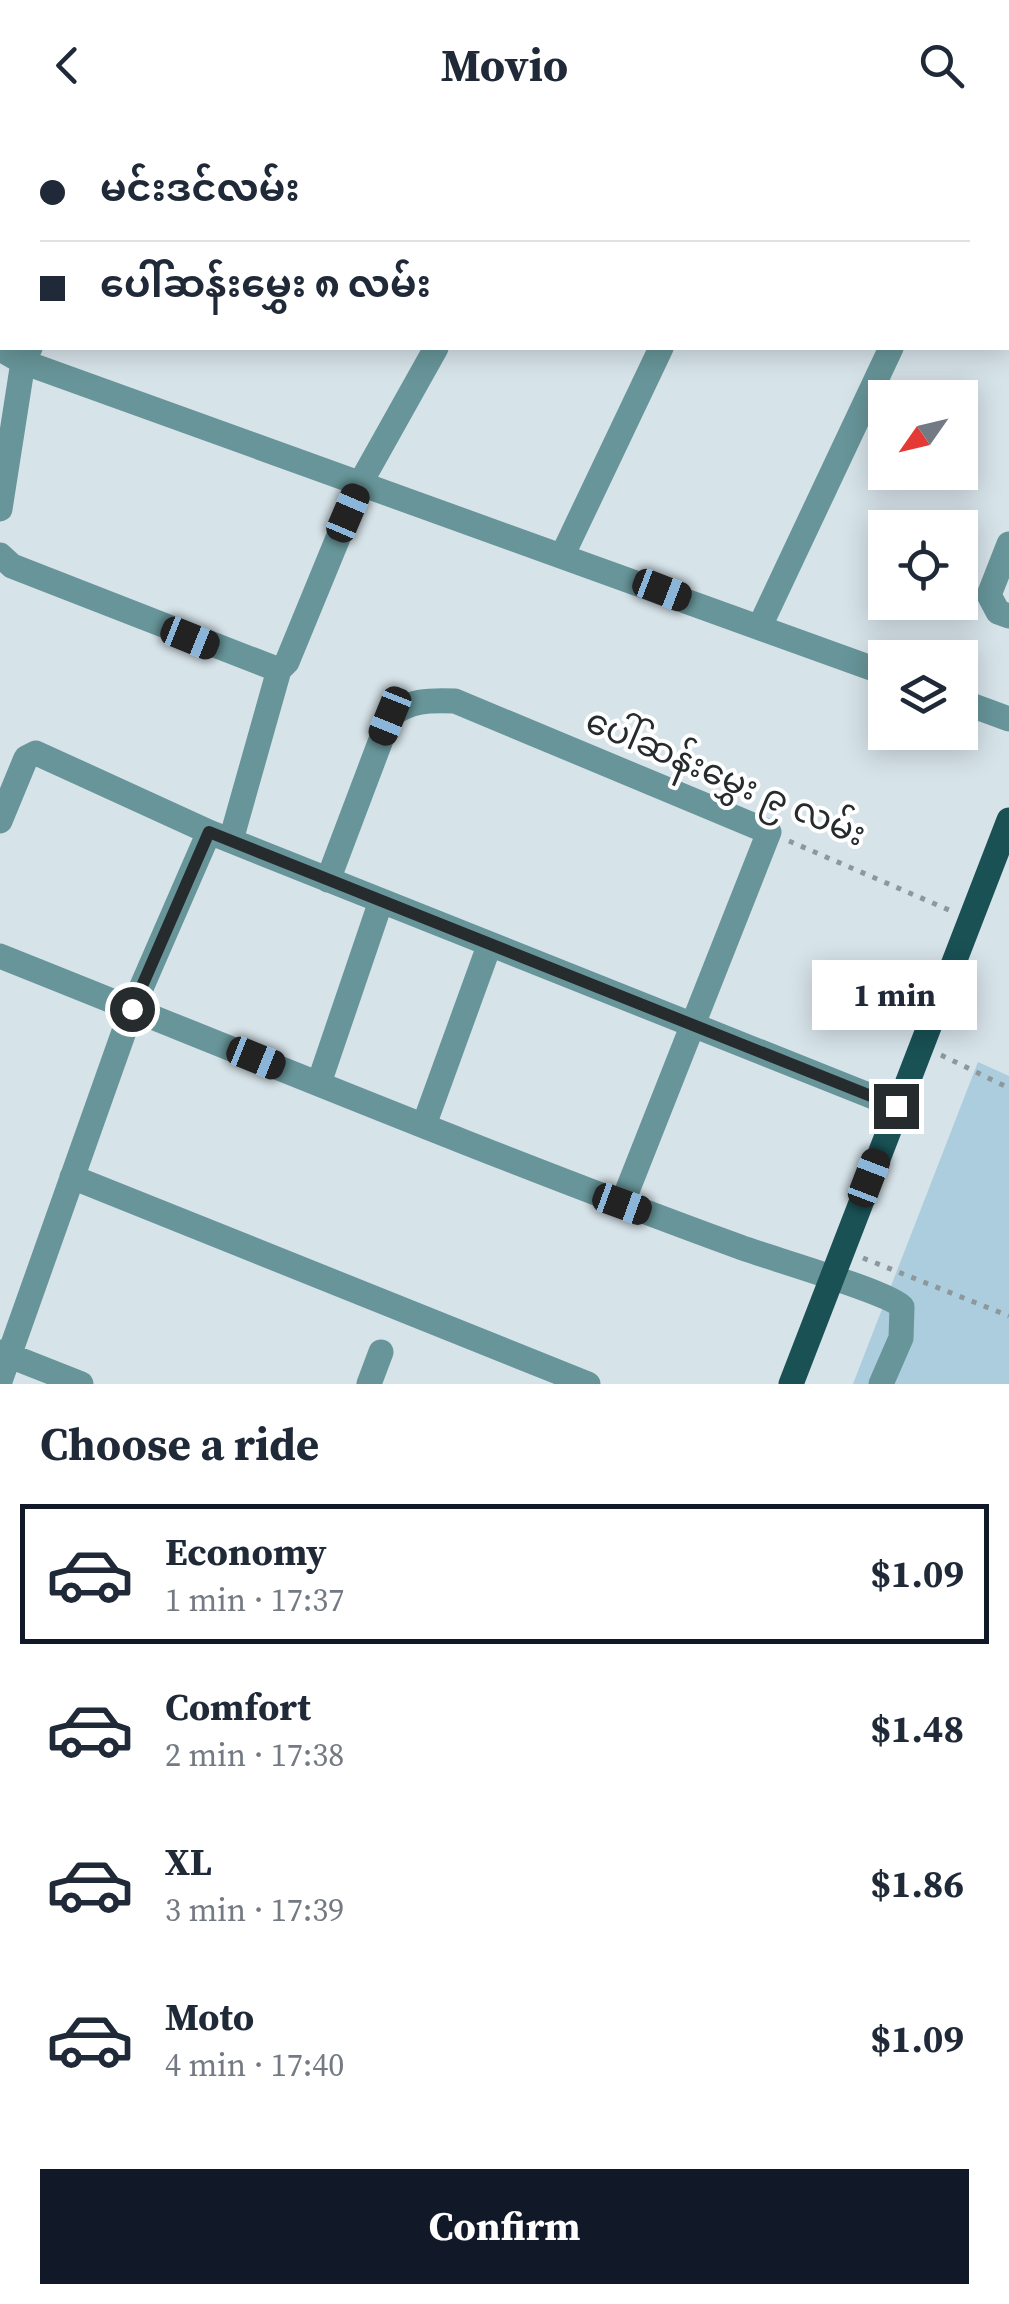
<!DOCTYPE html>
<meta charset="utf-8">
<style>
:root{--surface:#fff;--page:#f6f6f7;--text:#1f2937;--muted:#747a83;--line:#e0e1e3;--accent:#111827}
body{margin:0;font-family:"Source Serif 4","Noto Sans Myanmar",serif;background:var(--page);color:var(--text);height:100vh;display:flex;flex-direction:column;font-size:38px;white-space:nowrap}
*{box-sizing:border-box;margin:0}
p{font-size:32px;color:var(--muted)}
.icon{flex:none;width:55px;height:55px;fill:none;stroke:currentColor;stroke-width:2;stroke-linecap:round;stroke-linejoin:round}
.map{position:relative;height:1254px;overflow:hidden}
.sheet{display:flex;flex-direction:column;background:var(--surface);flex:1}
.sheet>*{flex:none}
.guide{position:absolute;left:0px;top:0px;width:1010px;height:220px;box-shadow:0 5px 25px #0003;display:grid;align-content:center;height:220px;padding:0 40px;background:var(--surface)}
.needle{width:65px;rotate:236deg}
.buttons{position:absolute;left:868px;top:250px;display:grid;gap:20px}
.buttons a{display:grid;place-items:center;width:110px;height:110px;border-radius:0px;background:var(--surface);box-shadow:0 5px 25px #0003;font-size:50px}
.end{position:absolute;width:45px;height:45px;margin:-22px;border:12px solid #262b2d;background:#fff;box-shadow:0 0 0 5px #fff}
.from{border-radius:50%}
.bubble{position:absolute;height:70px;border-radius:0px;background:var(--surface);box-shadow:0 5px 25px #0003;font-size:32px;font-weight:700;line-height:70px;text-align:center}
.car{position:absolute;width:30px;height:60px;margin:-30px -15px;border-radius:12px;box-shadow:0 0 8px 2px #0007;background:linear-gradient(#222 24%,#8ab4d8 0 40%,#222 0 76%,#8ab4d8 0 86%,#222 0)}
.guide b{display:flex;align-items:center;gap:35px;height:95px;font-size:38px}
.guide b+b{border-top:2px solid var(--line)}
.guide i{width:25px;height:25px;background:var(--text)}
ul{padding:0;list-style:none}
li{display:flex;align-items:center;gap:30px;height:140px;margin:0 20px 15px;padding:0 20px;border:5px solid transparent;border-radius:0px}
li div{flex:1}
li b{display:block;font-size:38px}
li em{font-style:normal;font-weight:700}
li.current{border-color:var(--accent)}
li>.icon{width:90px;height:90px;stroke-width:1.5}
h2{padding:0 40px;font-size:45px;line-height:120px}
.cta{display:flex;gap:20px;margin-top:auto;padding:20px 40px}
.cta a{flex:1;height:115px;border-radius:0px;background:var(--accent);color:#fff;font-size:40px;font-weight:700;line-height:115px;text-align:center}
header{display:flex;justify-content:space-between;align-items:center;height:130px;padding:0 40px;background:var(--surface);font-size:45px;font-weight:700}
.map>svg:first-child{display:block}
.green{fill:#abcdde}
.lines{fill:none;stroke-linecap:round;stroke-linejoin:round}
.path{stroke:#8e989c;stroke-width:5;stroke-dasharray:5 8;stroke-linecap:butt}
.minor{stroke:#679599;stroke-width:25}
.major{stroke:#195155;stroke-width:25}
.route{stroke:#262b2d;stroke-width:12}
.labels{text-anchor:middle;stroke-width:8;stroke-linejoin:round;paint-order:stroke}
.street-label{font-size:35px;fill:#262b2d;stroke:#fff}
</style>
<header><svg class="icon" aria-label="back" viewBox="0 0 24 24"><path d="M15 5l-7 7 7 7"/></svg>Movio<svg class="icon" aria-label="search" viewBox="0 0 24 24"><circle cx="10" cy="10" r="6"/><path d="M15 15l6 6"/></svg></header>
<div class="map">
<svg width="1009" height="1254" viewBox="0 0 1009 1254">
<rect width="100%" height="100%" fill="#d6e3e9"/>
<path class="green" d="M978,932l31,14v308h-156z"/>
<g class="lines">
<path class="path" d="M789,711l160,69
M941,925l68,33
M863,1128l146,58"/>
<path class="minor" d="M41,0l6,2
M140,2l1,-2
M759,2v-2
M986,2l1,-2
M1008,127l1,1
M0,219l23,13 862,311
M0,379l23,-147 7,-14
M1009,414l-20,51 9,17 11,4
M563,424l98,-206
M0,425l12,11 267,104
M760,496l131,-278
M960,571l49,18
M0,691l26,-63 10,-5 173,79 687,274
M231,710l48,-170 8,-8 74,-180 75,-134
M328,750l62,-164c20,-16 39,-16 65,-15l314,131 -147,372
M0,826c246,98 491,200 740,291 29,11 149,45 162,60l-1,31 -20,46
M319,953l62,-182
M424,995l65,-179
M72,1047l516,207
M0,1222l81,32
M0,1251l132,-372 77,-177
M369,1254l12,-32"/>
<path class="major" d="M791,1254l218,-564"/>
</g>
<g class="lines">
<path class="route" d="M132,879l77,-177 687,274"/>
</g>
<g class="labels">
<g class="street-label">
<text transform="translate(726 647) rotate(23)" y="12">ပေါ်ဆန်းမွှေး ၉ လမ်း</text>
</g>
</g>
</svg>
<div class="buttons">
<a><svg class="needle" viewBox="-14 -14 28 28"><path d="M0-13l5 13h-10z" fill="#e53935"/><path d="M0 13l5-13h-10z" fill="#747a83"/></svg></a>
<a><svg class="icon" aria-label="locate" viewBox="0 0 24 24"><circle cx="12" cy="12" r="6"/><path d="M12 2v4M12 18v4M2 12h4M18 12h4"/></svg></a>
<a><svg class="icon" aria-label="layers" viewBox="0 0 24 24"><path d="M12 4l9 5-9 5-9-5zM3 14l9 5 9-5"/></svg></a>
</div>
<i class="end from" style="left:132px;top:879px"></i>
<i class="end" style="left:896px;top:976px"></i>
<div class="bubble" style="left:812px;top:830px;width:165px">1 min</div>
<i class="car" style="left:348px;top:383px;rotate:23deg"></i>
<i class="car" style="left:662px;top:460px;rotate:111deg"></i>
<i class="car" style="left:190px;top:508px;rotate:112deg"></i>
<i class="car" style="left:390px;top:586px;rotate:202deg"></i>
<i class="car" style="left:256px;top:928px;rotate:112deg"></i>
<i class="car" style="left:869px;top:1048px;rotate:21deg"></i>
<i class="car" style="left:622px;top:1074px;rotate:110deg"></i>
<div class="guide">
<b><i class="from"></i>မင်းဒင်လမ်း</b>
<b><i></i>ပေါ်ဆန်းမွှေး ၈ လမ်း</b>
</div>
</div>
<section class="sheet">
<h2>Choose a ride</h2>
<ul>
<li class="current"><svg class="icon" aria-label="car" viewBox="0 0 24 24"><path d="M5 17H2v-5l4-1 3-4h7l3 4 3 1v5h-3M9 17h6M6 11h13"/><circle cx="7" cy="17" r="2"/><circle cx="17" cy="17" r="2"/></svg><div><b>Economy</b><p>1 min · 17:37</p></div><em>$1.09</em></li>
<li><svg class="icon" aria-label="car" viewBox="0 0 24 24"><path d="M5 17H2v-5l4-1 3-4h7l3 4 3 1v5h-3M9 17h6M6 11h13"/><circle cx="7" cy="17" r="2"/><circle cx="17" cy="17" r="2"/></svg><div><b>Comfort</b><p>2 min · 17:38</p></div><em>$1.48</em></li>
<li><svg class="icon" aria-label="car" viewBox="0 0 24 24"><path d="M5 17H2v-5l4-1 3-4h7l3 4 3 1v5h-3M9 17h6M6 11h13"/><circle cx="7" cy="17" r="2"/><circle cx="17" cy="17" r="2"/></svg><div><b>XL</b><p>3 min · 17:39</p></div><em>$1.86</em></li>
<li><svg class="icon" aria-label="car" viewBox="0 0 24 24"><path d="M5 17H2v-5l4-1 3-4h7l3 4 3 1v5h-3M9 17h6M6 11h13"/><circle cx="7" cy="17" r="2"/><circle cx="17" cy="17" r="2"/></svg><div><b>Moto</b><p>4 min · 17:40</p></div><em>$1.09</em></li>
</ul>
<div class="cta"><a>Confirm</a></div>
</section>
